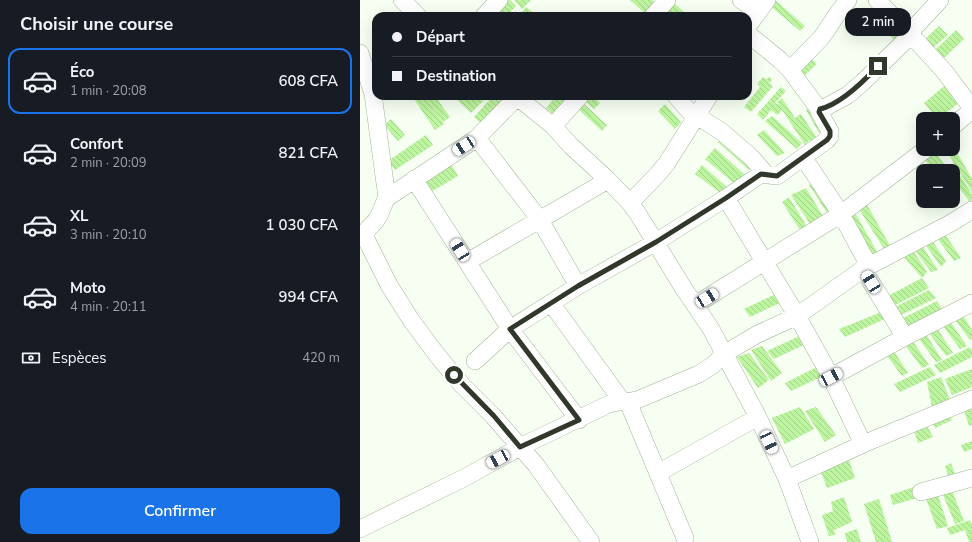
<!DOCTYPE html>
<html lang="fr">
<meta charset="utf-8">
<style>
:root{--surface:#171b24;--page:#20242c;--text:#f1f3f6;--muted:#9ea1a6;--line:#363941;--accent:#1a73e8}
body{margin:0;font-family:"Nunito Sans",sans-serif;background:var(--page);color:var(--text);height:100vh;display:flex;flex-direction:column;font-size:15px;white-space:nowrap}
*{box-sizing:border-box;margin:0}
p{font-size:13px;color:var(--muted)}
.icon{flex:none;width:22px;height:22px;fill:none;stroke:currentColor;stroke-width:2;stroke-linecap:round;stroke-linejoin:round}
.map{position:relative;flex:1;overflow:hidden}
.side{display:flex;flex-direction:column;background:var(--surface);width:360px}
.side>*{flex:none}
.banner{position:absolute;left:12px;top:12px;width:380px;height:88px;border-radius:12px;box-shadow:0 4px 16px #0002;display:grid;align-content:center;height:88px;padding:0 20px;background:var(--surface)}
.tools{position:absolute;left:556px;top:112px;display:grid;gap:8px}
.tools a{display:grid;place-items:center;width:44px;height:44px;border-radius:8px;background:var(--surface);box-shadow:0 4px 16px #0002;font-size:20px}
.end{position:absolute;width:18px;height:18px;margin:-9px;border:5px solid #30372b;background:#fff;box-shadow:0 0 0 2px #fff}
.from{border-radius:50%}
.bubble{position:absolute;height:28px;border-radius:12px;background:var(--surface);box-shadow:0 4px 16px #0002;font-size:13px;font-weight:600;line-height:28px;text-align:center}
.car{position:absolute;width:12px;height:24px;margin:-12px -6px;border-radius:5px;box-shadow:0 0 3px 1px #0007;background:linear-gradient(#fff 24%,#345 0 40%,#fff 0 76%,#345 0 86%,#fff 0)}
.banner b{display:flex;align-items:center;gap:14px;height:38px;font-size:15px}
.banner b+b{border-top:1px solid var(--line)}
.banner i{width:10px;height:10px;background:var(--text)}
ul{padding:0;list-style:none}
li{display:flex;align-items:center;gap:12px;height:66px;margin:0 8px 6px;padding:0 12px;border:2px solid transparent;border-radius:12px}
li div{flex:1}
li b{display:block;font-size:15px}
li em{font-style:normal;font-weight:600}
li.on{border-color:var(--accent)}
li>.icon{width:36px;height:36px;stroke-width:1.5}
h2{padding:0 20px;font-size:18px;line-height:48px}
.pay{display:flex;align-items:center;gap:10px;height:44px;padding:0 20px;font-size:15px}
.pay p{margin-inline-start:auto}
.primary-button{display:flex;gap:8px;margin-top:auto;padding:8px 20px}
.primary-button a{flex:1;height:46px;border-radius:12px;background:var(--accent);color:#fff;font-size:16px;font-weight:600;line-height:46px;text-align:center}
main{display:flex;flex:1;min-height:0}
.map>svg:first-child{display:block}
.building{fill:url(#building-back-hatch)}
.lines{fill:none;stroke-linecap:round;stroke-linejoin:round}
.minor-casing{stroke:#a2b598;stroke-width:18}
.minor{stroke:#fff;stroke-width:17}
.route{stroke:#30372b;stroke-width:5}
</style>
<main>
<section class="side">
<h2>Choisir une course</h2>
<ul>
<li class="on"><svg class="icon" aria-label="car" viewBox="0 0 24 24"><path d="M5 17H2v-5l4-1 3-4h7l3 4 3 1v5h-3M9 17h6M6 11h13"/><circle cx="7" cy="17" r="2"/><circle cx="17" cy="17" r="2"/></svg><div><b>Éco</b><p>1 min · 20:08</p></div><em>608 CFA</em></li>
<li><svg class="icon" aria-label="car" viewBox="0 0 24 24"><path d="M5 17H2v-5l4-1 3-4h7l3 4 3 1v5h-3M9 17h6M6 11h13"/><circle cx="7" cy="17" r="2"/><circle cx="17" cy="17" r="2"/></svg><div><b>Confort</b><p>2 min · 20:09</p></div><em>821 CFA</em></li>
<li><svg class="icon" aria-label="car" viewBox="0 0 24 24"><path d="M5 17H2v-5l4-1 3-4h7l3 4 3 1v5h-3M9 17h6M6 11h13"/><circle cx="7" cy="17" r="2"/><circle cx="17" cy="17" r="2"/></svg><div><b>XL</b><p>3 min · 20:10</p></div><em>1 030 CFA</em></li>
<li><svg class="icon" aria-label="car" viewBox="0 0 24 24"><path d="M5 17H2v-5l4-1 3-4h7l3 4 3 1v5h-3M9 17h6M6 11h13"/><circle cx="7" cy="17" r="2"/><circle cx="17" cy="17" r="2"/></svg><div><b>Moto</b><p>4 min · 20:11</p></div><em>994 CFA</em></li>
</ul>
<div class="pay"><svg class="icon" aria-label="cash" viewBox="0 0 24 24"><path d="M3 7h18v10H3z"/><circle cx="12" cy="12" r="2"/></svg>Espèces<p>420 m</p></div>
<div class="primary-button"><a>Confirmer</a></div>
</section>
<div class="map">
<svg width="612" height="542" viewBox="0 0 612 542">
<defs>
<pattern id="building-back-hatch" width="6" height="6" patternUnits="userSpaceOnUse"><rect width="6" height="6" fill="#bdf49f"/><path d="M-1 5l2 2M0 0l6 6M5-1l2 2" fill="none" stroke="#a3d289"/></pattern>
</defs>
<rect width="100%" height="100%" fill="#f6fff2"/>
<path class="building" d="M144,0h6l6,6 -10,10h-18z
M154,0h17l-9,9z
M270,0h22l5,4 -10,11z
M415,0l30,26 -5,5 -31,-26z
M312,1l16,15h-20l-5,-5z
M166,7l12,9h-19z
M521,8l25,25 -10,9 -24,-25z
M579,26l9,9 -14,12 -8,-9z
M596,30l8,9 -20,19 -8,-9z
M451,58l6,6 -14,13 -5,-6z
M403,77l3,2 4,-2 2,3 -3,3 4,3 -22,26 -7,-5 16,-20 -3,-3z
M589,82l11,20 -22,17 -14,-16z
M421,87l5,4 -12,13 2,-1 3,2 -2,-3 5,-4 13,20 6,-4 16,24 -6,4 -2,-2 -4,5 -23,-35 -5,5 -6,-5 -8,10 -6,-6z
M58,96h6l20,28 -9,6 -21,-31z
M64,96h11l15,21 -7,5z
M93,96h35l-17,17z
M133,96h13l-21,31 -11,-10z
M196,96h19l-18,21 -11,-9z
M228,96h4l8,7 -6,6 -10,-9z
M222,102l25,23 -5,6 -25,-23z
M305,104l16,18 -6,7 -17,-18z
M454,105l13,24 -8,4 -13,-23z
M412,116l30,27 -5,6 -32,-28z
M31,119l14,16 -7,6 -14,-16z
M404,130l21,23 -8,3 -20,-21z
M66,135l7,10 -38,25 -7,-9z
M365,137l30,27 -6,6 -31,-28z
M594,147l18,32v13l-25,-40z
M355,148l29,26 -9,10 -30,-25z
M574,150l15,21h-16l-10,-14z
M91,164l7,12 -29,17 -7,-11z
M342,165l26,23 -5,7 -28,-21z
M596,169l16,25v11l-19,-25v-8z
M456,180l21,33 -8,3 -20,-31z
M446,188l20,33 -14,6 -21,-32z
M429,197l20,33 -7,3 -20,-31z
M506,203l27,48 -7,1 -27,-43z
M493,209l27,48h-7l-28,-43z
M584,233l17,25 -7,3 -17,-23z
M571,239l15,22 -5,6 -16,-23z
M561,244l17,26 -7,2 -17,-23z
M552,249l15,23 -5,6 -19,-22z
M562,278l7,10 -36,18 -7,-9z
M569,290l7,8 -37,18 -6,-8z
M420,292l6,8 -36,17 -6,-8z
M577,301l6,9 -36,17 -6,-8z
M524,311l3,7 -42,19 -6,-8z
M601,312l11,18v9l-2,1 -17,-23z
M590,321l17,25 -7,3 -17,-23z
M577,328l16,25 -7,3 -17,-23z
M444,334l6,8 -36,17 -7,-8z
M566,334l16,26 -6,2 -17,-23z
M552,340l17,25 -7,3 -17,-23z
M402,346l20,27 -11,8 -20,-31z
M610,347l2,3v7l-32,16 -6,-8z
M532,348l16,25 -6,3 -17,-23z
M389,353l20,27 -11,8 -21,-31z
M461,365l6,9 -36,17 -6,-8z
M570,367l6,8 -36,17 -6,-8z
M612,369v18l-20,8 -7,-16z
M581,377l9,23 -18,7 -5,-25z
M612,404v21l-3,1 -6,-19z
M440,407l14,22 -29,15 -13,-26z
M456,407l20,28 -11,7 -20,-31z
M590,414l2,6 -17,8 -3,-7z
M566,424l7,13 -15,6 -4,-13z
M612,441v8l-8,3 -3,-7z
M489,460l6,18 -28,10 -6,-16z
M591,463l5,14 -7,2 -4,-13z
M554,487l3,11 -24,7 -3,-10z
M591,488l13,33 -9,3 -14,-34z
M577,492l11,34 -11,3 -12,-33z
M484,497l8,25 -18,8 1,5 -6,1 -7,-21 11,-4 -2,-9z
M519,499l13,43h-16l-12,-38z
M610,520l2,4v18h-3l-4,-12 -15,5 -3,-7z
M497,529l4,13h-14l-2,-9z"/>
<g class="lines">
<defs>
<path id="minor" d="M42,0l16,16
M381,0l17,11
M580,0l-28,30 -1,5 33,36 28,37
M124,16l15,-16
M293,16l14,-16
M388,26l19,-26
M388,34l32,26 10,10 28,38 2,1 4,-1 24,-13 15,-13 48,-47 -34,-35
M0,53l13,41 14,104c-4,6 -6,15 -10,21 -4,7 -13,10 -12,18l24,48 22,35 26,35 25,30 31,31 43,49 55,77
M430,70l32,-33 16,-24 10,-13
M156,96l37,30 18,20 37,34 22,23 8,11 46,75 27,40 47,88 29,62 23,63
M316,96l12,14 34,22 29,25 14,16
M193,126l27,-30
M593,126l19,-16
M117,138l63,82 38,66
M443,157l38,57 28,52
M54,179l96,150 69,91
M27,198l90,-60 40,-41
M366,198l71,118 34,61 32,67
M270,203l27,-28 10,-12 42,-67
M107,262l141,-82
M503,269l42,68
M191,303l71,98
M335,305l146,-91 85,-65
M115,361l35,-32 68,-43 78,-44 70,-44 35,-24 16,2 50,-36 3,-4v-5l-11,-19 1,-3
M471,377l74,-40 67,-34
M268,402l57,136
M298,473l100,-56
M427,479l76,-35 109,-45
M561,492l51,-14
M0,529l104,-51 56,-31 87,-42c10,-4 20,-3 30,-5l62,-26 14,-9 11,-11 32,-19 41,-19 66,-47 88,-46 21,-13"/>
</defs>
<use href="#minor" class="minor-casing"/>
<use href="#minor" class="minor"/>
</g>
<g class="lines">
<path class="route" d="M94,375l40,41 26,31 59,-27 -69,-91 68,-43 78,-44 70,-44 35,-24 16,2 50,-36 3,-4v-5l-11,-19 1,-3c21,-5 44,-28 58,-43"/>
</g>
</svg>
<div class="tools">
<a>+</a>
<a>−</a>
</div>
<i class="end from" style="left:94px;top:375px"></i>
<i class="end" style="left:518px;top:66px"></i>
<div class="bubble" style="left:485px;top:8px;width:66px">2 min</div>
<i class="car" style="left:104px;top:146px;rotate:237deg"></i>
<i class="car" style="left:100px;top:250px;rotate:328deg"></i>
<i class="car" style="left:511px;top:282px;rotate:328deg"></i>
<i class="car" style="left:347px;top:298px;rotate:58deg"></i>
<i class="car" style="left:471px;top:377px;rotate:62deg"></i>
<i class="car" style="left:409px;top:442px;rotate:155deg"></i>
<i class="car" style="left:138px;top:459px;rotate:241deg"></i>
<div class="banner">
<b><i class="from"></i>Départ</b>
<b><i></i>Destination</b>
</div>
</div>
</main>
